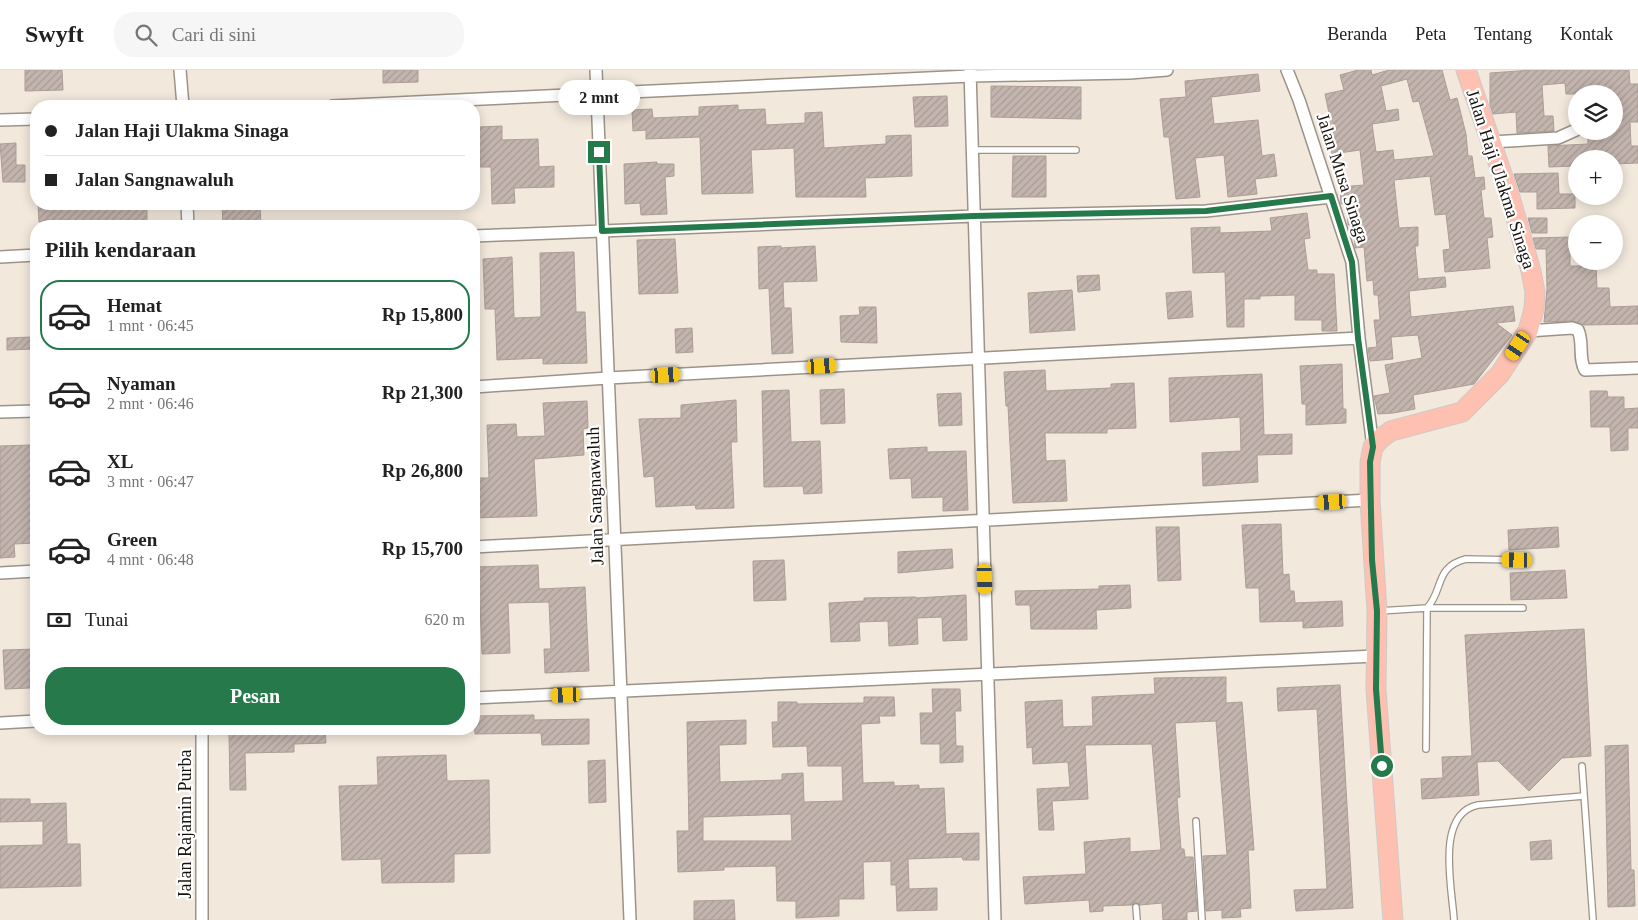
<!DOCTYPE html>
<html lang="id">
<meta charset="utf-8">
<style>
:root{--surface:#fff;--page:#f6f6f6;--text:#222;--muted:#767676;--line:#e0e0e0;--accent:#25794b}
body{margin:0;font-family:"Times New Roman",serif;background:var(--page);color:var(--text);height:100vh;display:flex;flex-direction:column;font-size:19px;white-space:nowrap}
*{box-sizing:border-box;margin:0}
p{font-size:16px;color:var(--muted)}
.icon{flex:none;width:28px;height:28px;fill:none;stroke:currentColor;stroke-width:2;stroke-linecap:round;stroke-linejoin:round}
.map{position:relative;flex:1;overflow:hidden}
.panel{position:absolute;left:30px;top:150px;width:450px;height:515px;display:flex;flex-direction:column;background:var(--surface);border-radius:20px;box-shadow:0 2px 12px #0003}
.panel>*{flex:none}
.guide{position:absolute;left:30px;top:30px;width:450px;height:110px;border-radius:20px;box-shadow:0 2px 12px #0003;display:grid;align-content:center;height:110px;padding:0 15px;background:var(--surface)}
.tools{position:absolute;left:1568px;top:15px;display:grid;gap:10px}
.tools a{display:grid;place-items:center;width:55px;height:55px;border-radius:50%;background:var(--surface);box-shadow:0 2px 12px #0003;font-size:25px}
.end{position:absolute;width:22px;height:22px;margin:-11px;border:6px solid #25794b;background:#fff;box-shadow:0 0 0 2px #fff}
.from{border-radius:50%}
.bubble{position:absolute;height:35px;border-radius:18px;background:var(--surface);box-shadow:0 2px 12px #0003;font-size:16px;font-weight:700;line-height:35px;text-align:center}
.car{position:absolute;width:15px;height:30px;margin:-15px -8px;border-radius:6px;box-shadow:0 0 4px 1px #0007;background:linear-gradient(#f5c518 24%,#345 0 40%,#f5c518 0 76%,#345 0 86%,#f5c518 0)}
.guide b{display:flex;align-items:center;gap:18px;height:48px;font-size:19px}
.guide b+b{border-top:1px solid var(--line)}
.guide i{width:12px;height:12px;background:var(--text)}
ul{padding:0;list-style:none}
li{display:flex;align-items:center;gap:15px;height:70px;margin:0 10px 8px;padding:0 5px;border:2px solid transparent;border-radius:20px}
li div{flex:1}
li b{display:block;font-size:19px}
li em{font-style:normal;font-weight:700}
li.selected{border-color:var(--accent)}
li>.icon{width:45px;height:45px;stroke-width:1.5}
h2{padding:0 15px;font-size:22px;line-height:60px}
.pay{display:flex;align-items:center;gap:12px;height:55px;padding:0 15px;font-size:19px}
.pay p{margin-inline-start:auto}
.primary-button{display:flex;gap:10px;margin-top:auto;padding:10px 15px}
.primary-button a{flex:1;height:58px;border-radius:20px;background:var(--accent);color:#fff;font-size:20px;font-weight:700;line-height:58px;text-align:center}
header{display:flex;align-items:center;gap:30px;box-sizing:border-box;height:70px;padding:0 25px;background:var(--surface);border-bottom:1px solid var(--line)}
header strong{font-size:24px}
nav{display:flex;gap:28px;margin-inline-start:auto;font-size:18px}
.search{width:350px;height:45px;background:var(--page);display:flex;align-items:center;gap:12px;box-sizing:border-box;padding:0 18px;border-radius:20px;color:var(--muted);font-size:19px}
.map>svg:first-child{display:block}
.building{fill:url(#building-hatch);stroke:#ac9d97;fill-rule:evenodd}
.lines{fill:none;stroke-linecap:round;stroke-linejoin:round}
.lane-casing{stroke:#9c9388;stroke-width:8}
.street-casing{stroke:#9c9388;stroke-width:14}
.primary-casing{stroke:#cccbca;stroke-width:21}
.lane{stroke:#fff;stroke-width:5.5}
.street{stroke:#fff;stroke-width:11}
.primary{stroke:#fec0b0;stroke-width:19}
.route{stroke:#25794b;stroke-width:6}
.labels{text-anchor:middle;stroke-width:4.5;stroke-linejoin:round;paint-order:stroke}
.street-label{font-size:18px;fill:#15120e;stroke:#fff}
</style>
<header>
<strong>Swyft</strong>
<div class="search"><svg class="icon" aria-label="search" viewBox="0 0 24 24"><circle cx="10" cy="10" r="6"/><path d="M15 15l6 6"/></svg>Cari di sini</div>
<nav><a>Beranda</a><a>Peta</a><a>Tentang</a><a>Kontak</a></nav>
</header>
<div class="map">
<svg width="1638" height="850" viewBox="0 0 1638 850">
<defs>
<pattern id="building-hatch" width="6" height="6" patternUnits="userSpaceOnUse" patternTransform="scale(1.25)"><rect width="6" height="6" fill="#c3b4ae"/><path d="M-1 1l2-2M0 6l6-6M5 7l2-2" fill="none" stroke="#a79a94"/></pattern>
</defs>
<rect width="100%" height="100%" fill="#f2e8dc"/>
<path class="building" d="M25,0h37l1,20 -38,1z
M383,0h35v12l-35,1z
M1358,0h13l1,5 17,-5h53l8,30 7,-2 9,36 2,22h4l3,22 9,-1 1,12 -4,1 3,28h7l2,19 -6,1 3,30 -45,4 -2,-22 7,-1 -4,-35 -11,1 -5,-39 -36,4 5,48 19,-1v19h-3l3,33 27,-2 1,10 -37,4 2,26 102,-11 2,15 -19,2 16,12 -38,49 -61,11 2,14 -22,4 -15,1 -4,-18 16,-3 -5,-28 37,-7 -4,-23 -27,2 2,22 -23,2 -2,-13 9,-1 -3,-27h6l-2,-25h-4l-1,-15 -6,1 -3,-34 -9,1 -1,-23h-6l-1,-22 -6,1 -1,-17 24,-2 -4,-35 -28,4 -5,-36h3l-5,-24 19,-4 -4,-15zM1407,9l6,23 6,-1 15,55 -40,4 -1,-10 -17,2 -4,-28 27,-4 -1,-11 -12,2 -5,-25z
M1533,0h96l1,14h8v38h-8l1,24h7v17l-24,1v-5h-38v7l-27,1 -1,-21 40,-2v-10h24l2,-3v-37h-48l-1,-11 -23,2 2,31h9l1,15 -37,2 -1,-21 -23,2 -3,-9v-32z
M1258,4l2,17 -49,6 3,27 44,-4 4,36 12,-2 3,22 -22,3 2,15 -29,3 -4,-42 -29,3 5,39 -24,2 -7,-62h-5l-4,-38 26,-2 -1,-16z
M991,16l90,1v32l-90,-2z
M947,26l1,30 -33,1 -2,-30z
M738,35v5l27,-1 1,16 39,-2v-10l17,-1 2,36 62,-4v-8l25,-1 1,41 -47,2 1,19h-70l-2,-49 -43,2 2,43 -51,1 -2,-57 -54,2v-9l-13,1 -1,-21 20,-1 1,9 46,-2v-9z
M502,56v14l36,-1 1,28 15,-1v21l-40,1 1,15 -23,1 -1,-37h-11l-1,-40z
M16,73v22h9v17h-22l-3,-38z
M1013,86h33v41h-34z
M657,92v2h17v12l-9,1 2,37 -26,1 -1,-12 -15,1 -1,-40z
M1558,103l1,21h16v14l-38,1v-17h-17l-6,-18z
M38,134h109v22h-81v-6l-27,2z
M222,134h38l1,22h-38z
M1307,143l3,25 -6,1 4,31h9v4h17l3,57h-15v-11h-27v-25l-35,1v3h-16v28h-17l-2,-55 -32,1 -2,-45 29,-1v6l52,-2 -2,-13z
M1528,148h19v15h-15z
M1570,167v29h26l1,22h12l1,19 28,-1v18l-54,1 -12,-4 -28,1 3,-33 -1,-40h-10l-3,-11z
M675,169l3,54 -39,1 -2,-54z
M781,176v2l34,-2 2,35 -34,1 1,26h7l2,45 -21,1 -3,-66 -10,1 -1,-42z
M574,182l2,60h9l2,51 -44,1v-6l-46,2 -2,-51h-10l-2,-50 29,-2 2,61 27,-1 -1,-64z
M1099,205l1,15 -22,2 -1,-16z
M1072,220l3,40 -45,3 -2,-40z
M1191,221l2,26 -25,2 -2,-26z
M859,237h17l1,36 -36,-1 -1,-26 20,-1z
M692,258l1,24 -17,1 -1,-24z
M32,267l1,12 -26,1v-12z
M1342,294l1,45h3v14l-40,2v-21h-4l-2,-38z
M1045,300l1,21 65,-3v-4l23,-1 2,45 -29,1v4h-62l1,28 19,-1 2,41 -54,2 -5,-97h-2l-2,-34z
M1262,304l2,61 28,-1v20l-35,1 1,27 -55,4 -1,-33 39,-2 -1,-34 -70,5 -1,-44z
M844,319l1,34 -24,1 -1,-34z
M789,320l2,52 29,-1 2,52 -18,1 -1,-8 -39,1 -2,-96z
M1590,321h17l1,6h16v12l14,-1v20h-10v22l-17,1 -1,-24h-19z
M961,323l1,32 -23,1 -2,-32z
M736,330l1,42h-6l3,66 -38,1 -1,-4 -39,2 -2,-31 -10,1 -5,-58 42,-1v-13z
M587,331l1,27 -5,1 1,26 -50,4 3,57 -63,2v-40h15l-2,-53 29,-1 1,13 28,-1 -2,-33z
M31,375l1,46h4v52l-22,1 1,13 -15,1v-112z
M927,377v5l39,-1 2,59 -25,1v-14l-31,1 -1,-20 -21,1 -2,-30z
M1281,454l2,51 6,-1 1,17h4l1,12 47,-2 1,25 -40,2v-7l-43,1 -1,-34h-13l-4,-63z
M1156,457h23l2,53 -23,1z
M1558,457l1,20 -50,3 -1,-20z
M952,479l1,19 -55,5v-21z
M784,490l2,40 -32,1 -1,-40z
M538,495l1,24 46,-2 4,84 -44,2 -1,-24h7l-2,-47 -41,1 2,50 -28,1 -2,-50 -6,1v-38z
M1565,500l2,28 -56,2 -1,-27z
M1130,515l1,23 -35,2 1,19h-66l-1,-24h-14l-1,-14 84,-2v-3z
M966,525l1,45 -24,1 -1,-24 -25,1 1,26 -29,2 -1,-25 -29,1 1,19 -29,1 -2,-39 35,-2v-3l52,-1v1z
M1584,559l7,127 -29,2 -33,33 -31,-30 -21,1 2,33 -57,4 -1,-20 22,-1 -1,-21 30,-1 -7,-121z
M36,579v26h-7l1,13 -25,1 -2,-39z
M1226,607v26l16,-1 12,148h-6l3,58 -11,1 1,8 -19,1v-8l-16,1 -3,-55 24,-1 -11,-134 -41,2 5,74 -3,1 4,51h3l1,8h8l4,54 -10,1v8h-24l-1,-17 -22,2 -5,-3 -3,3 -29,1v5l-13,1 -1,-12 -64,4 -2,-27 63,-3 -2,-32 46,-4v14l31,-2 -9,-106 -67,1 3,54 -36,2 2,29h-15l-2,-41 33,-2 -2,-25 -35,2 -1,-17 -5,1 -2,-46 37,-2 1,27 30,-1 -1,-29 63,-3 -1,-16z
M1340,615l13,223 -57,3 -2,-21 33,-1 -10,-180 -39,2 -1,-23z
M932,619h28l1,22h-6l1,35h7v16l-23,1v-19h-19l-1,-31h13z
M864,627h30l1,19h-16l1,7 -19,1 2,59 31,-1v4l25,-1v4l25,-1 2,46 33,-1v27h-16l-1,-3 -54,2 1,30 28,-1v22l-40,1 -1,-26h-5v-24l-28,1 1,37h-25v17l-43,2v-17h-19l-1,-35 -52,1v3l-46,2 -1,-41h12l-2,-109 59,-2v24l-27,1 1,37 62,-2v-6l21,-1 1,29 39,-1 -1,-35h-34l-1,-20 -34,1 -1,-25h6v-20h19v2l67,-1zM791,744l1,27h-89v-24z
M534,645v5l55,-1v25l-47,1 -1,-12 -66,1 -1,-18z
M297,659h28l1,14 -32,1v8l-49,1 1,37h-16l-1,-57 68,-2z
M1628,675l3,125h3l1,36 -27,1 -3,-161z
M446,685l1,26 42,-1 1,73 -36,1v28l-72,1 -1,-24 -39,1 -3,-74 39,-1 -1,-28z
M605,690l1,42 -17,1 -1,-42z
M0,729h30v5l36,-1 1,41h13l1,42 -81,2v-42l43,-1v-24l-43,1z
M1551,770l1,19 -21,1 -1,-18z
M734,830l1,20h-41v-19z"/>
<g class="lines">
<defs>
<path id="lane" d="M972,80h104
M1379,541l48,-3c17,-18 7,-41 39,-49l51,1
M1426,679l1,-141h96
M1582,696l11,154
M1196,751l6,99
M1136,837l1,13
M1454,850c-2,-33 -19,-106 24,-115l106,-9"/>
<path id="street" d="M180,0l3,36
M596,0l34,850
M970,0l25,850
M1287,0l12,30 53,162 7,76 14,109
M332,36l638,-30 160,-3 37,-3
M0,50l36,-1
M1491,72l67,-4 18,-8
M187,134l1,22
M474,166l500,-20 232,-5 125,-14
M0,187l36,-2
M1528,261l44,-3 6,2c6,13 0,28 7,40l53,-2
M474,317l134,-9 751,-40
M0,342l36,-1
M474,477l896,-47
M0,503l36,-2
M474,628l901,-42
M0,653l36,-2
M202,850v-191"/>
<path id="primary" d="M1393,850l-17,-231 1,-78 -7,-111v-38l3,-15 7,-8 11,-8 71,-19 38,-38 28,-43 6,-22 1,-17 -4,-21 -21,-74 -44,-127"/>
</defs>
<use href="#lane" class="lane-casing"/>
<use href="#street" class="street-casing"/>
<use href="#primary" class="primary-casing"/>
<use href="#lane" class="lane"/>
<use href="#street" class="street"/>
<use href="#primary" class="primary"/>
</g>
<g class="lines">
<path class="route" d="M599,82l3,79 372,-15 232,-5 125,-15 21,66 6,76 15,109 -3,15 2,98 5,51 -1,78 6,77"/>
</g>
<g class="labels">
<g class="street-label">
<text transform="translate(1343 108) rotate(72)" y="6">Jalan Musa Sinaga</text>
<text transform="translate(1501 109) rotate(72)" y="6">Jalan Haji Ulakma Sinaga</text>
<text transform="translate(595 426) rotate(-92)" y="6">Jalan Sangnawaluh</text>
<text transform="translate(185 754) rotate(-90)" y="6">Jalan Rajamin Purba</text>
</g>
</g>
</svg>
<div class="tools">
<a><svg class="icon" aria-label="layers" viewBox="0 0 24 24"><path d="M12 4l9 5-9 5-9-5zM3 14l9 5 9-5"/></svg></a>
<a>+</a>
<a>−</a>
</div>
<i class="end from" style="left:1382px;top:696px"></i>
<i class="end" style="left:599px;top:82px"></i>
<div class="bubble" style="left:558px;top:10px;width:82px">2 mnt</div>
<i class="car" style="left:1518px;top:276px;rotate:213deg"></i>
<i class="car" style="left:822px;top:296px;rotate:87deg"></i>
<i class="car" style="left:666px;top:305px;rotate:87deg"></i>
<i class="car" style="left:1332px;top:432px;rotate:267deg"></i>
<i class="car" style="left:1517px;top:490px;rotate:271deg"></i>
<i class="car" style="left:985px;top:509px;rotate:178deg"></i>
<i class="car" style="left:566px;top:625px;rotate:268deg"></i>
<div class="guide">
<b><i class="from"></i>Jalan Haji Ulakma Sinaga</b>
<b><i></i>Jalan Sangnawaluh</b>
</div>
<section class="panel">
<h2>Pilih kendaraan</h2>
<ul>
<li class="selected"><svg class="icon" aria-label="car" viewBox="0 0 24 24"><path d="M5 17H2v-5l4-1 3-4h7l3 4 3 1v5h-3M9 17h6M6 11h13"/><circle cx="7" cy="17" r="2"/><circle cx="17" cy="17" r="2"/></svg><div><b>Hemat</b><p>1 mnt · 06:45</p></div><em>Rp 15,800</em></li>
<li><svg class="icon" aria-label="car" viewBox="0 0 24 24"><path d="M5 17H2v-5l4-1 3-4h7l3 4 3 1v5h-3M9 17h6M6 11h13"/><circle cx="7" cy="17" r="2"/><circle cx="17" cy="17" r="2"/></svg><div><b>Nyaman</b><p>2 mnt · 06:46</p></div><em>Rp 21,300</em></li>
<li><svg class="icon" aria-label="car" viewBox="0 0 24 24"><path d="M5 17H2v-5l4-1 3-4h7l3 4 3 1v5h-3M9 17h6M6 11h13"/><circle cx="7" cy="17" r="2"/><circle cx="17" cy="17" r="2"/></svg><div><b>XL</b><p>3 mnt · 06:47</p></div><em>Rp 26,800</em></li>
<li><svg class="icon" aria-label="car" viewBox="0 0 24 24"><path d="M5 17H2v-5l4-1 3-4h7l3 4 3 1v5h-3M9 17h6M6 11h13"/><circle cx="7" cy="17" r="2"/><circle cx="17" cy="17" r="2"/></svg><div><b>Green</b><p>4 mnt · 06:48</p></div><em>Rp 15,700</em></li>
</ul>
<div class="pay"><svg class="icon" aria-label="cash" viewBox="0 0 24 24"><path d="M3 7h18v10H3z"/><circle cx="12" cy="12" r="2"/></svg>Tunai<p>620 m</p></div>
<div class="primary-button"><a>Pesan</a></div>
</section>
</div>
